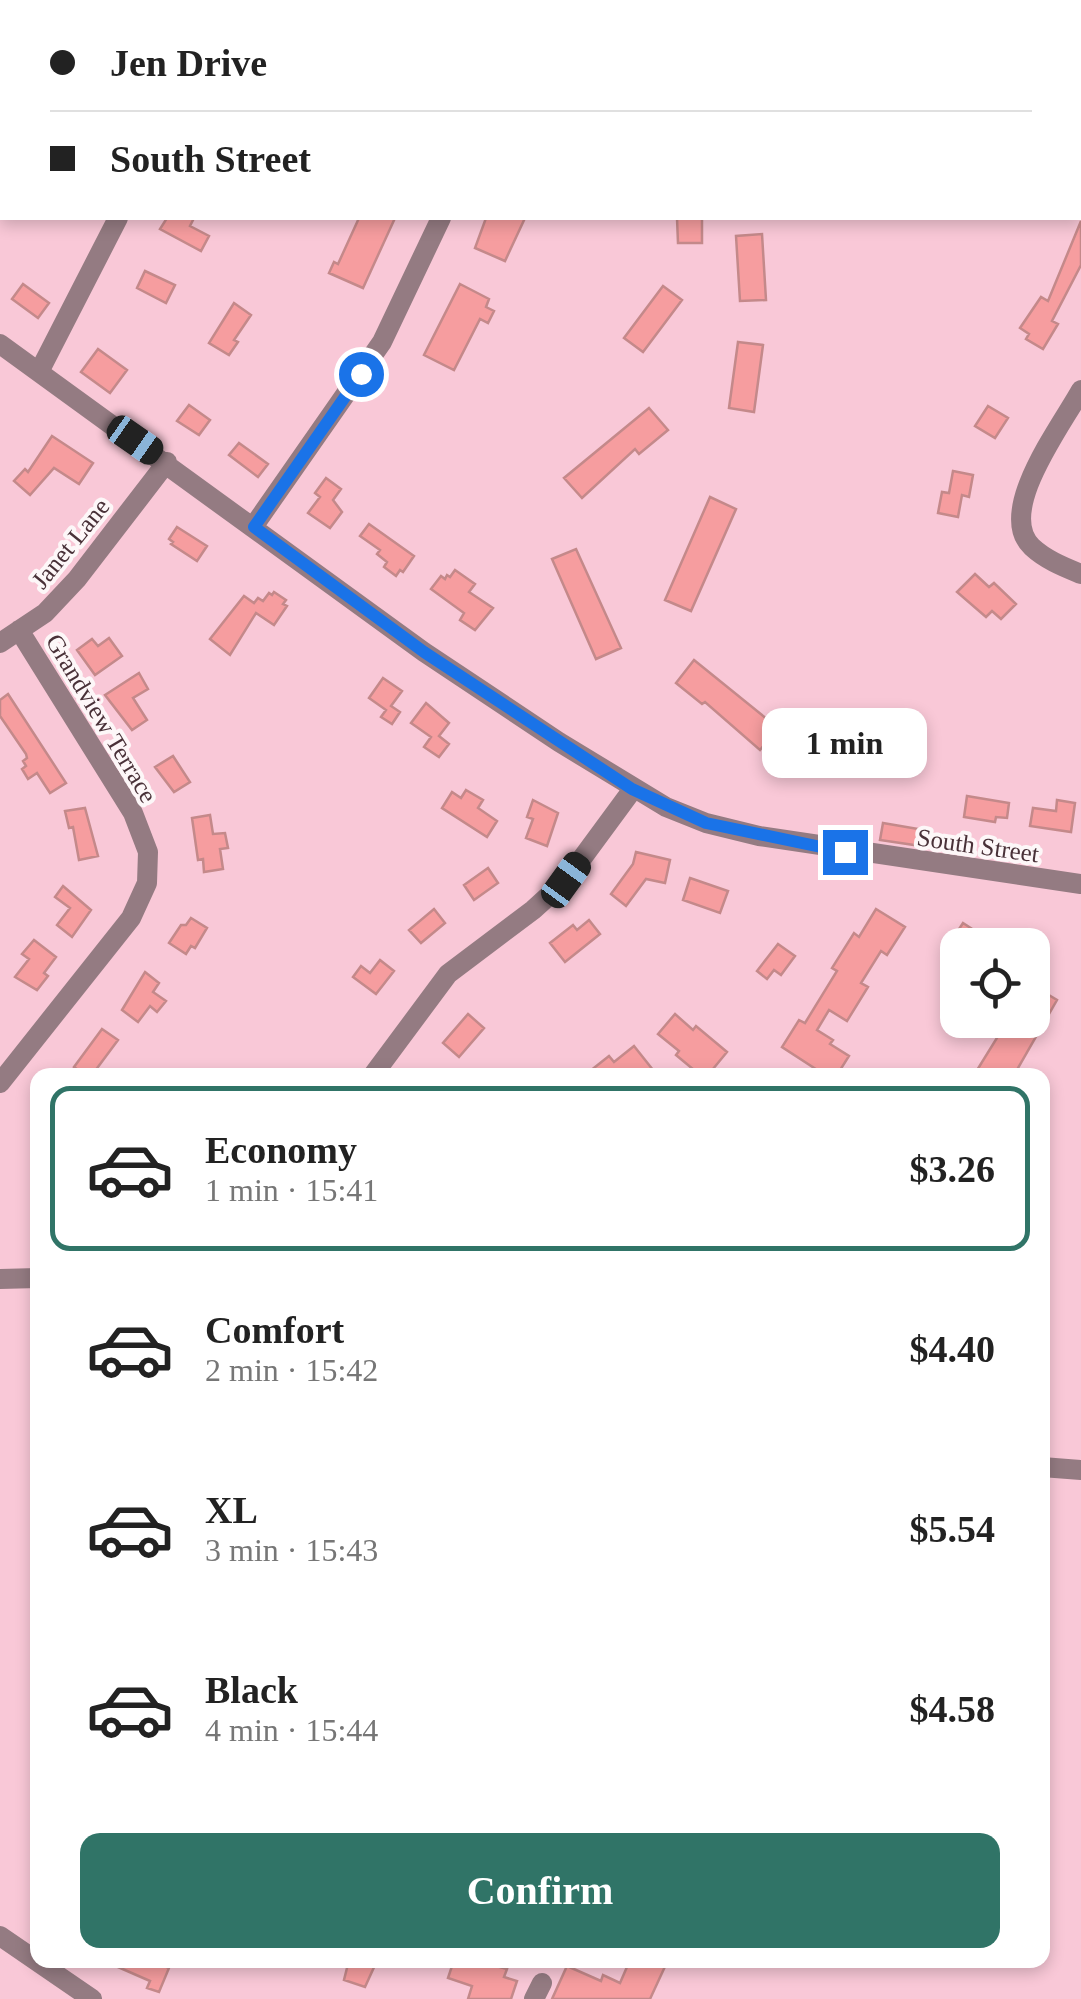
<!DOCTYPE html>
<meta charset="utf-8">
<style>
:root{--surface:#fff;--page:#f6f6f6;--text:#222;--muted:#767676;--line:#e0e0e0;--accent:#307467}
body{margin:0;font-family:"Times New Roman",serif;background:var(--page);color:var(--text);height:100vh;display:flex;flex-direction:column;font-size:38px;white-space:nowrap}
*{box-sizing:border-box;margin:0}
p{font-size:32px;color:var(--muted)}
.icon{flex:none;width:55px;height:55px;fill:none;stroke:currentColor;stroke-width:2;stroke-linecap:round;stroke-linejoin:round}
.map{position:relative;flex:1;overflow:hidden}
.sheet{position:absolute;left:30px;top:1068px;width:1020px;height:900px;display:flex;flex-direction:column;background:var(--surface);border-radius:20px;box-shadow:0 5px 15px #0003}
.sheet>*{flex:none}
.top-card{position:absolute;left:0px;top:0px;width:1082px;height:220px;box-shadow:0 5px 15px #0003;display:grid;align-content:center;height:220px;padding:0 50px;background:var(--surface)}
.buttons{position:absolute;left:940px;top:928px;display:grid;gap:20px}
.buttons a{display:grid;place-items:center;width:110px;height:110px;border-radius:20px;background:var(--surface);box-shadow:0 5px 15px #0003;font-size:50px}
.end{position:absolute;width:45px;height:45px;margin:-22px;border:12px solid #1a73e8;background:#fff;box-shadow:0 0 0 5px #fff}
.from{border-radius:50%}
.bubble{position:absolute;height:70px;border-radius:20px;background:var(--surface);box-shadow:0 5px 15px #0003;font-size:32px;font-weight:700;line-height:70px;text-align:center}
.car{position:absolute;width:30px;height:60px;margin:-30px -15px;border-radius:12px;box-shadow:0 0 8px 2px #0007;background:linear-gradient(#222 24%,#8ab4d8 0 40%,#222 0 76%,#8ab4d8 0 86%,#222 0)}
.top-card b{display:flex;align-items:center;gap:35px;height:95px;font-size:38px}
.top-card b+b{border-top:2px solid var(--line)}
.top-card i{width:25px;height:25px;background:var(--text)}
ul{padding:18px 0 0;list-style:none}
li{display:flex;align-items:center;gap:30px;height:165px;margin:0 20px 15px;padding:0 30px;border:5px solid transparent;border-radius:20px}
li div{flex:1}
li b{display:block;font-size:38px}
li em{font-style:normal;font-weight:700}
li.selected{border-color:var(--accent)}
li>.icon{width:90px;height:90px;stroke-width:1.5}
.cta{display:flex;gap:20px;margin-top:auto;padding:20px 50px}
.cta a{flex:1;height:115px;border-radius:20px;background:var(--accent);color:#fff;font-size:40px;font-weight:700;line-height:115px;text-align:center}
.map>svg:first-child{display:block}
.building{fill:#f69d9f;stroke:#c4898a;stroke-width:2.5}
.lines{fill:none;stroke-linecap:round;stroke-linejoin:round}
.minor{stroke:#947b82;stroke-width:20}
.route{stroke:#1a73e8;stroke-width:12}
.labels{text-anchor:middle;stroke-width:8;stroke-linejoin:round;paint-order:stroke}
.street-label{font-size:25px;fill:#493138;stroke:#fdf7f8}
</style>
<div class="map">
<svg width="1081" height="1999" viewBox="0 0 1081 1999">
<rect width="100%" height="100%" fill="#f9c8d7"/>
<path class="building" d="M167,218h27l-4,8 19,10 -8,15 -41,-22z
M359,218h36l-32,70 -34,-15 5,-11 4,2z
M486,218h39l-20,43 -30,-13z
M677,218h25v25h-24z
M1081,221v44l-29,56 6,3 -15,25 -17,-10 3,-5 -9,-6 21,-31 7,4z
M762,234l4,66 -26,1 -4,-65z
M145,271l30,14 -9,18 -29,-15z
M23,284l26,19 -11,15 -26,-19z
M460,284l29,15 -3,8 8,4 -6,12 -8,-4 -26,51 -30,-15z
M663,286l19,14 -39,52 -19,-14z
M234,303l17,12 -17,25 4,2 -9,13 -20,-12z
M738,342l25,3 -9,67 -25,-4z
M98,349l29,21 -17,23 -29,-21z
M189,405l21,15 -11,15 -22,-14z
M988,406l20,12 -13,20 -20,-12z
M649,408l19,22 -29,24 -4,-5 -53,49 -18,-20z
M52,436l41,27 -14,21 -25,-16 -24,27 -16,-14 11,-12 3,3z
M239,443l29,21 -10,13 -29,-22z
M953,471l20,4 -4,22 -7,-2 -4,22 -20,-4 4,-21 7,1z
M326,478l15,11 -8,11 9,12 -12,16 -22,-15 12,-16 -5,-4z
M710,497l26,12 -45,102 -26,-11z
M369,524l45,32 -11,16 -3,-2 -4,6 -12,-9 3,-5 -10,-8 3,-4 -20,-14z
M177,527l30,19 -10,15 -26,-17 2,-2 -4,-3z
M576,549l45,99 -25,11 -44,-100z
M455,570l20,14 -6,8 24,16 -18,22 -15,-10 4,-7 -33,-24 10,-13 4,3 2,-4 3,2z
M975,574l14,13 5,-4 22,21 -15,15 -9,-8 -6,6 -29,-25z
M274,592l12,8 -3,4 4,2 -13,19 -18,-12 -26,42 -20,-16 34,-43 10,7 4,-5 5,3 6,-8 3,2z
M109,638l13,18 -27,19 -18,-25 15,-11 6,7z
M694,660l84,68 -18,22 -55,-48 -3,2 -26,-21z
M139,673l9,16 -15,9 14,22 -15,10 -27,-35z
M383,678l19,13 -11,15 9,6 -8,12 -11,-7 5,-7 -17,-12z
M8,694l58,89 -16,10 -13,-20 -9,6 -6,-10 4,-3 -3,-5 4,-3 -1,-4 -26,-38v-16z
M426,703l23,20 -10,13 10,8 -10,13 -15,-10 7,-10 -20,-14z
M173,756l17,26 -16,10 -19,-25z
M466,790l17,10 -5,8 19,13 -10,16 -45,-29 10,-16 9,6z
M967,796l42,7 -2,15 -11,-1 -1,5 -31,-5z
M533,800l25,13 -11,33 -21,-8 7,-19 -6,-2z
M1057,800l18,3 -4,29 -41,-6 3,-18 23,3z
M85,808l13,48 -19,4 -6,-33 -4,1 -4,-17z
M210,815l3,19 12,-1 3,15 -8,1 3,20 -19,3 -1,-13 -5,1 -6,-42z
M883,823l41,7 -3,16 -41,-6z
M636,852l34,8 -5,23 -19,-4 -20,27 -15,-12 22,-30z
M488,868l10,15 -24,17 -10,-15z
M690,878l38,13 -8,22 -37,-13z
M63,886l28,24 -19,27 -15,-12 13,-17 -15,-11z
M434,909l11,14 -24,20 -12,-13z
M876,909l29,18 -18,28 -6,-4 -20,32 7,4 -21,34 -18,-11 -12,20 16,10 -3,4 19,12 -12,19h-12l-43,-28 17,-27 6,3 32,-52 -5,-3 22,-35 5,4z
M191,918l16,10 -12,20 -4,-2 -5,8 -17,-11 12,-18h5z
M589,920l11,14 -35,28 -15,-19 23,-18 4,5z
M963,923l34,22h-39l-4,13 -10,-6z
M34,940l22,17 -12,16 4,3 -11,14 -22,-13 14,-18 -7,-5z
M778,944l17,12 -14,19 -7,-5 -7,9 -10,-8z
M380,960l14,11 -18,23 -23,-17 8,-11 9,7z
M145,972l14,11 -6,9 13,9 -9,11 -7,-6 -12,16 -16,-12z
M1032,985l25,15 -43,75h-40l34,-55h24z
M468,1014l16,14 -25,29 -16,-14z
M675,1014l18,16 3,-4 31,26 -19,23h-8l-24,-20 3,-4 -21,-17z
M102,1029l16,11 -26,35h-7l-11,-8z
M634,1046l23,29h-72l24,-19 5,6z
M102,1960h49l18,8 -10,24 -12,-4 3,-7z
M349,1960h23l-1,4 4,1 -10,22 -21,-7z
M454,1960h36l-1,4 18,5 -3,8 13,4 -6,18h-43l4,-13 -24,-8z
M630,1960h38l-18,39h-98l15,-33 34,15 2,-6 17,8z"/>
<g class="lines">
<path class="minor" d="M225,2l1,-2
M540,2l1,-2
M0,344l424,308 135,90 107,65 40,16 53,13 322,48
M39,372l79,-154
M1081,390c-19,35 -86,122 -49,157 14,13 32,20 49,27
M253,527l129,-185 59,-124
M0,643l45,-30 32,-34 90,-117
M373,1075l75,-101 85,-64 33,-30 67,-91
M0,1083l131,-165 16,-35 1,-31 -15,-39 -114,-183
M0,1279l38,-1
M1042,1467l39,3
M0,1936l92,63
M534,1999l8,-16"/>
</g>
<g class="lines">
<path class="route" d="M361,374l-107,153 170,125 208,137 74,34 139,29"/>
</g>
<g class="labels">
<g class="street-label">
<text transform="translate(70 543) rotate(-51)" y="9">Janet Lane</text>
<text transform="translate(102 718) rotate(59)" y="9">Grandview Terrace</text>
<text transform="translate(978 845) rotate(8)" y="9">South Street</text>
</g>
</g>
</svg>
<div class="buttons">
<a><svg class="icon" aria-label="locate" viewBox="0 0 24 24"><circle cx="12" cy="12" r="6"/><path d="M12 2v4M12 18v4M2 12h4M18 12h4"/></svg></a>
</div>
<i class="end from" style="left:361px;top:374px"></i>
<i class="end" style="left:845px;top:852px"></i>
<div class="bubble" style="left:762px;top:708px;width:165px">1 min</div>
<i class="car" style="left:135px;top:440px;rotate:125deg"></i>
<i class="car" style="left:566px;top:880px;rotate:36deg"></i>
<div class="top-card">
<b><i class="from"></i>Jen Drive</b>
<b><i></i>South Street</b>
</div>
<section class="sheet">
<ul>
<li class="selected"><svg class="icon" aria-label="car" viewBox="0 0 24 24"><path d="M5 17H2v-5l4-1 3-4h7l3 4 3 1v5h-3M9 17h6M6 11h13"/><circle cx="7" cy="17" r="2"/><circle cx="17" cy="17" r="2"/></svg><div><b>Economy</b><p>1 min · 15:41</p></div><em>$3.26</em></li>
<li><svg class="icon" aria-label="car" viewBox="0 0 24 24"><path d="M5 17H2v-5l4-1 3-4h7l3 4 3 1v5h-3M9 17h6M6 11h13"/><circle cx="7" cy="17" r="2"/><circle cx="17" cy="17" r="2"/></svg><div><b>Comfort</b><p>2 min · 15:42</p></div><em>$4.40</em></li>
<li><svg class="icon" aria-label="car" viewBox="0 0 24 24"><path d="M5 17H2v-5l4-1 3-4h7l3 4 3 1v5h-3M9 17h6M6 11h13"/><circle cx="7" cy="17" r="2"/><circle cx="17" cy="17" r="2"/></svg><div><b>XL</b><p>3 min · 15:43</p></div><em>$5.54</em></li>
<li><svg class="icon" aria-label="car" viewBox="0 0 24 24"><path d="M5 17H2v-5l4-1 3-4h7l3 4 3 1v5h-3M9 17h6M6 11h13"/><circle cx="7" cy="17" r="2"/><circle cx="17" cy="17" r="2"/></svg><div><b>Black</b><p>4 min · 15:44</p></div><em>$4.58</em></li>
</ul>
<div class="cta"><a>Confirm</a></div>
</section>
</div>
